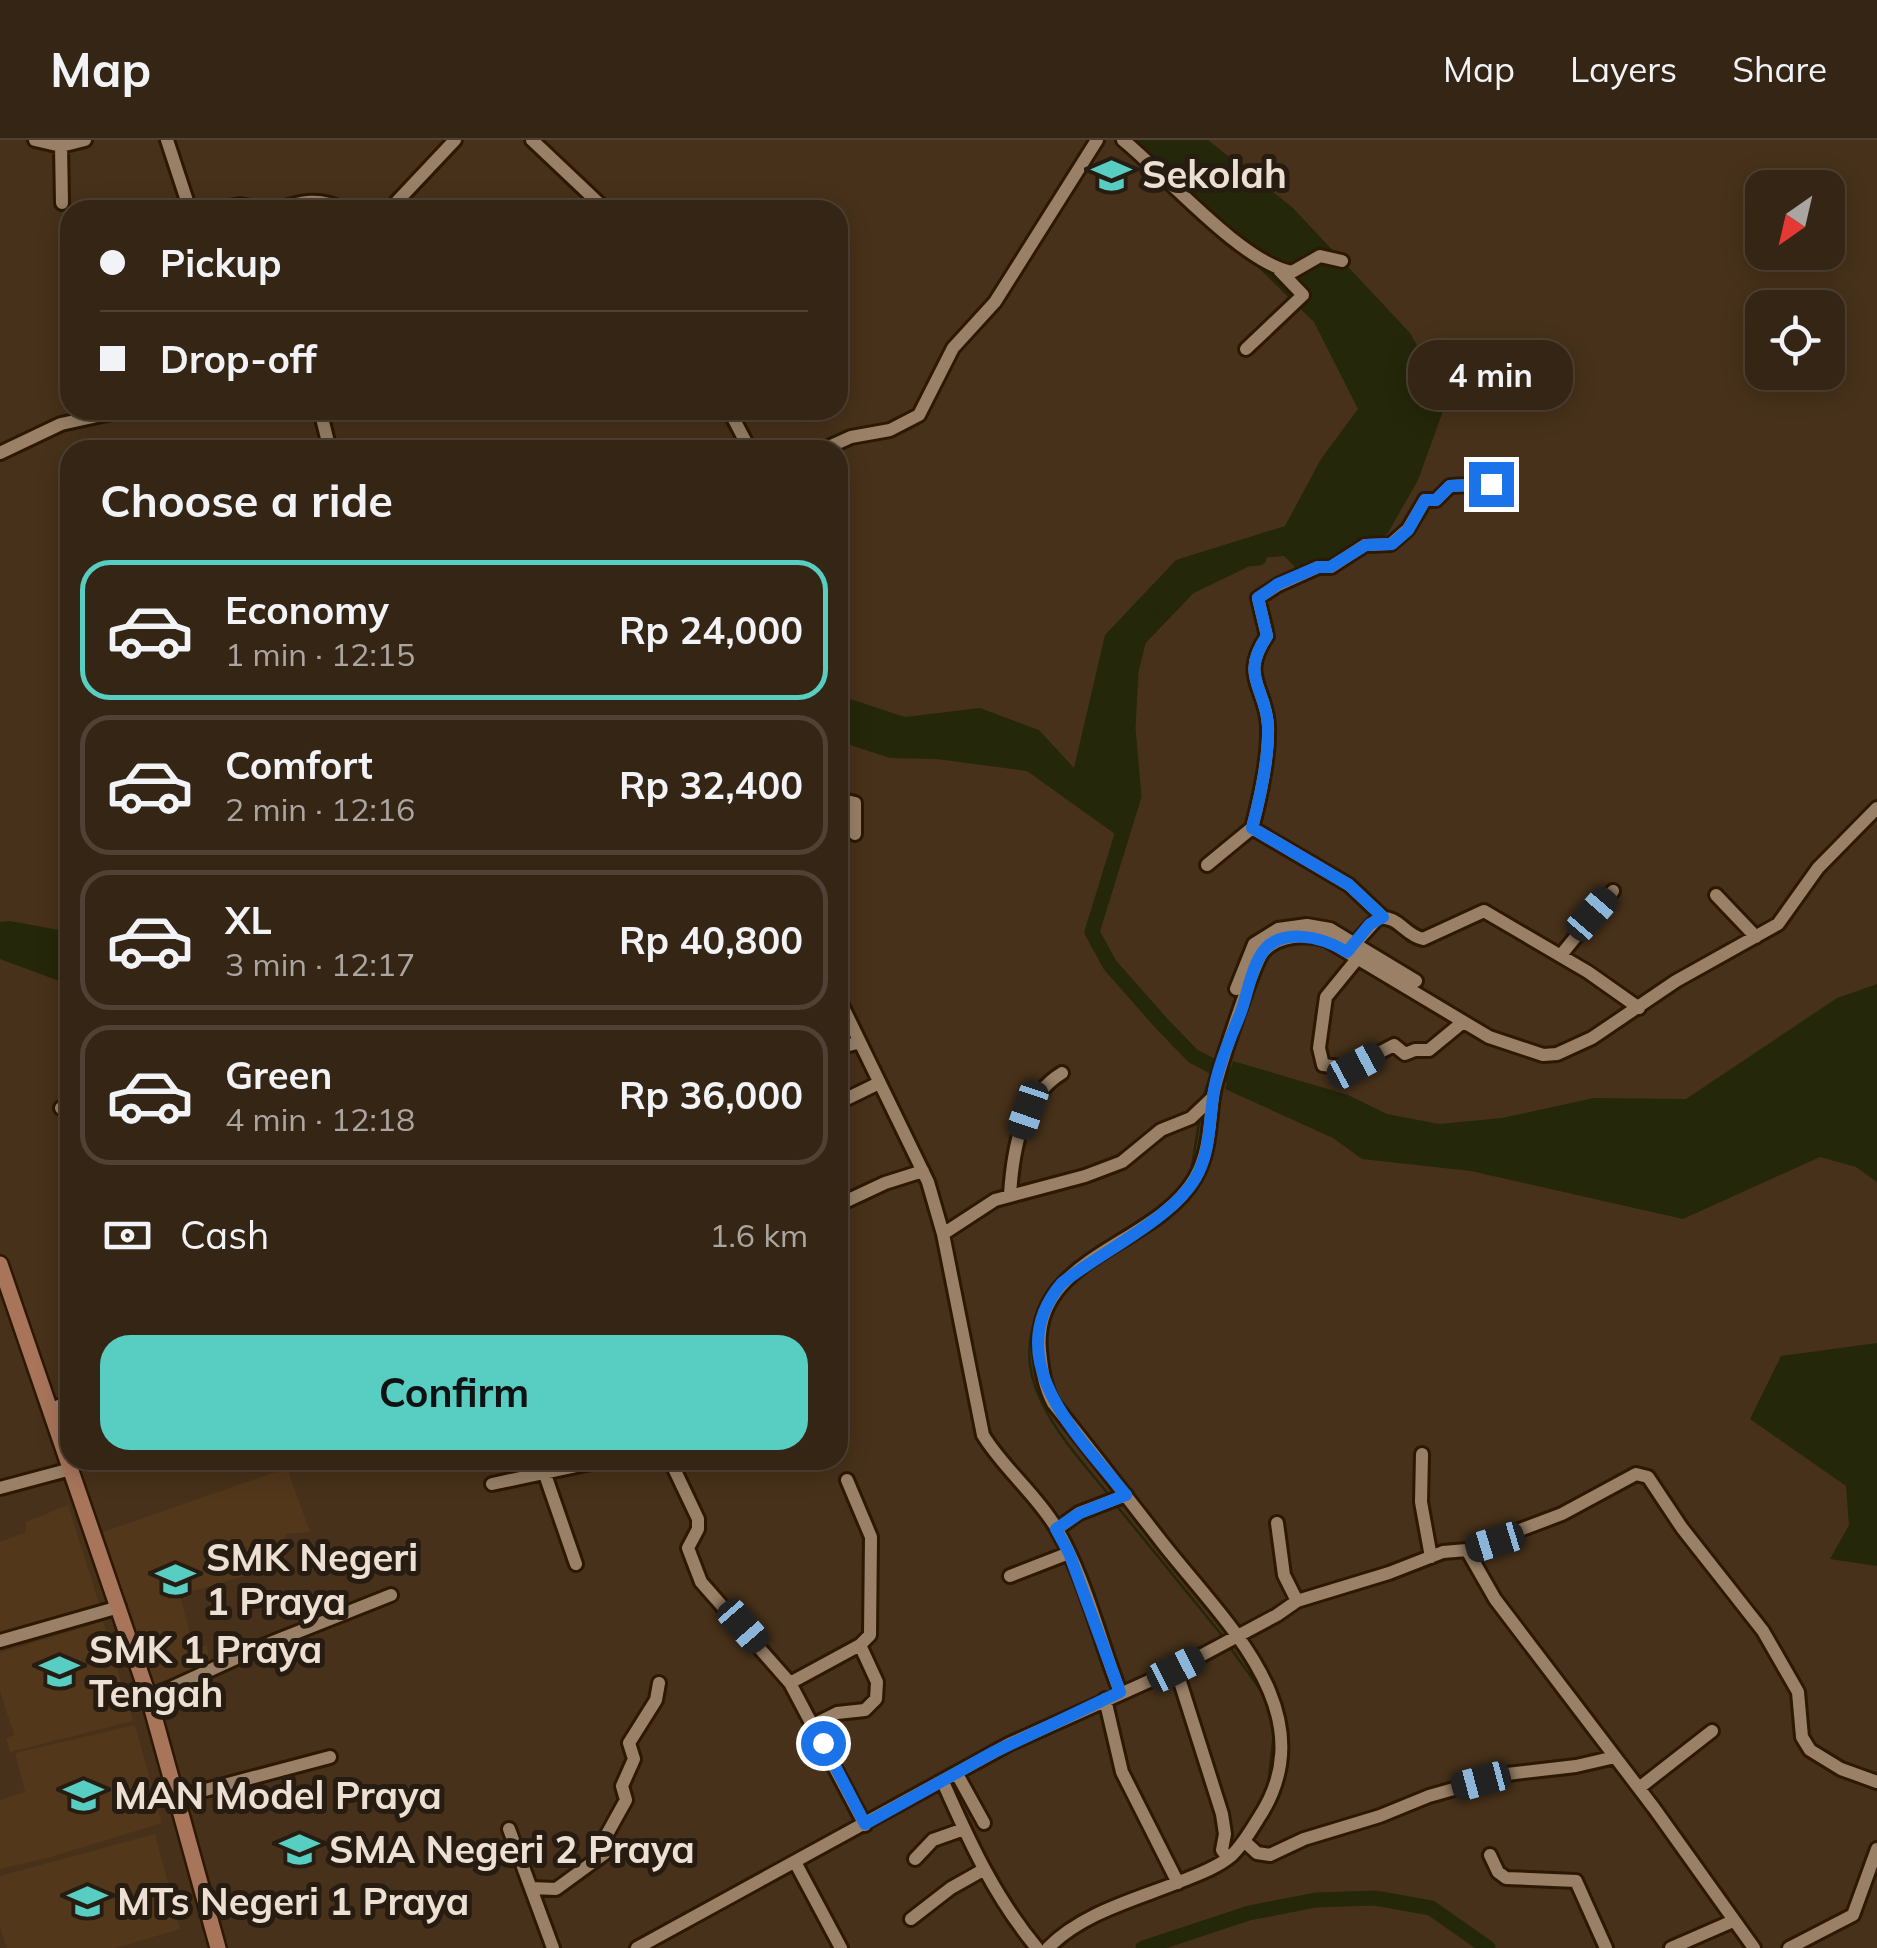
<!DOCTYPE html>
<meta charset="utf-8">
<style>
:root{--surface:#352514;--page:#3d2d1d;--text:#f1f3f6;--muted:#aaa5a0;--line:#4f4234;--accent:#57cec1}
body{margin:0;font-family:Mulish,sans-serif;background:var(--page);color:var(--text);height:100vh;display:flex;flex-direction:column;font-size:38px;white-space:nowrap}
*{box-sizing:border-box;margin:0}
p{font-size:32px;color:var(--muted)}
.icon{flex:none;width:55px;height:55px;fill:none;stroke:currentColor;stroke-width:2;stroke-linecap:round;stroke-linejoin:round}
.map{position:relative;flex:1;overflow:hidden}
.panel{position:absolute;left:60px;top:300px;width:788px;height:1030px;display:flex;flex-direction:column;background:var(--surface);border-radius:30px;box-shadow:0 5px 25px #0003,0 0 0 2px var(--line)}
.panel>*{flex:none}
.top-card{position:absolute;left:60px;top:60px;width:788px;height:220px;border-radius:30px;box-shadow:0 5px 25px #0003,0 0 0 2px var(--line);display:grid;align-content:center;height:220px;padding:0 40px;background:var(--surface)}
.needle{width:65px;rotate:214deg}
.controls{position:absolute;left:1745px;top:30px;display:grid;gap:20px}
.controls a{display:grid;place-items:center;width:100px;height:100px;border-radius:20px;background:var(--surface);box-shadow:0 5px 25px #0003,0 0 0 2px var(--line);font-size:50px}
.end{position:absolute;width:45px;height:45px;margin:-22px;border:12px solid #1a73e8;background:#fff;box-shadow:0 0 0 5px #fff}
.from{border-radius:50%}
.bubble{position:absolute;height:70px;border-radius:30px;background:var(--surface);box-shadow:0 5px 25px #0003,0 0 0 2px var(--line);font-size:32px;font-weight:700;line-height:70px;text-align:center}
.car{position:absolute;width:30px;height:60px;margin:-30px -15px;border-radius:12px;box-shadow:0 0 8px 2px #0007;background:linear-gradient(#222 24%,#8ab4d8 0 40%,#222 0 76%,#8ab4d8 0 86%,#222 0)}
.top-card b{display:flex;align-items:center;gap:35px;height:95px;font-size:38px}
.top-card b+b{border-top:2px solid var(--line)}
.top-card i{width:25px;height:25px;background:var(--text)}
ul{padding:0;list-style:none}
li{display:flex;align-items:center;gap:30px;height:140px;margin:0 20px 15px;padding:0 20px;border:5px solid var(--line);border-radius:30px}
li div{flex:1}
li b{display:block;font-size:38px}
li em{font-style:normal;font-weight:700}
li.current{border-color:var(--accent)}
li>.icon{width:90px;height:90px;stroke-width:1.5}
h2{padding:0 40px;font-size:45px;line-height:120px}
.pay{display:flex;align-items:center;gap:25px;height:110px;padding:0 40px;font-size:38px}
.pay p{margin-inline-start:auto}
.action{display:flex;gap:20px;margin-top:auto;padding:20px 40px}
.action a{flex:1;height:115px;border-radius:30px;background:var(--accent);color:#111;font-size:40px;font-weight:700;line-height:115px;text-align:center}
header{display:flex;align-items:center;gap:60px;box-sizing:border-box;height:140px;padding:0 50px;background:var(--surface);border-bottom:2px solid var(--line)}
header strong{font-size:48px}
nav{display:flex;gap:55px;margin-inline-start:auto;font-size:35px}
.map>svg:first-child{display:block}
.built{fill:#52371a}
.water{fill:#25270a}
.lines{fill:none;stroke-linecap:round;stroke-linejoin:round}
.stream{stroke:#25270a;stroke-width:2.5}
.river{stroke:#25270a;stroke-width:15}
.minor-casing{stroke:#2d1802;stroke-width:18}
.major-casing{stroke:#2d1802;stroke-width:20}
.minor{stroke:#998067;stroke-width:12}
.major{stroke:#a8755b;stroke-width:15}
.route{stroke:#1a73e8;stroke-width:12}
.labels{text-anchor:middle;stroke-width:10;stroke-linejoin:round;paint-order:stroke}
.poi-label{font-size:38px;font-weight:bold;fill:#eddfd2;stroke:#261c12;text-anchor:start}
</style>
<header>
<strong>Map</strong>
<nav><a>Map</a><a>Layers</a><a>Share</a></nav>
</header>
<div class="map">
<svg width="1877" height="1808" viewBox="0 0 1877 1808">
<rect width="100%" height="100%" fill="#47311a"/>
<path class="built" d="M287,1328l23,64 -25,2 1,30 -106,31 14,55 13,-5 4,31 -55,20 -53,-164z
M68,1365l34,108 -102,29v-100l26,-10v-10z
M103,1481l30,100 -123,31 -4,-14 8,-3 -14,-44v-38z
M135,1585l27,98 -111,34 -51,12v-69l25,-8 -10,-39z
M155,1694l25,95 -64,19h-109l-7,-21v-51z"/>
<path class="water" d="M1127,0h81l85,68 117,125 37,67 -29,80 -30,53 -80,47 -24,-24 -37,3 -58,28 -50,52 -8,32 -3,57 6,68 -12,43 -95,-68 -90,-12 -47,-1 -52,-17v-46l67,22 75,-9 59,22 35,38 31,-133 71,-75 109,-34 36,-67 37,-50 -44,-87z
M10,781l60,11v53l-70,-26v-37z
M1877,844v198l-21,-15 -36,-10 -137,62 -212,-48 -109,-12 -29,-21 -108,-49 8,-28 115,34 39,19 52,10 63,-6 92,-20 92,1 151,-101z
M1877,1203v223l-47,-7 19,-34 -3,-39 -96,-67 31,-63z"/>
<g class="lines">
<path class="stream" d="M1706,817l19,-11
M1203,958l36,-105
M1191,1033l9,-57
M1042,1166c-41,71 25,137 67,189
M1117,1366l108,133
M1229,1506l34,47 7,23
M1268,1645l6,-52"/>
<path class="river" d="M1229,935l-36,-19 -31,-32 -52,-59 -18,-33 42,-136 -6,-68 3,-57 8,-32 50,-52 58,-28 12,-1
M1143,1808l106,-35 67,-13 59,-2 56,10 57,40"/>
<defs>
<path id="minor" d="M35,0l26,6 24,-6
M167,0l23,70
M532,0l74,70
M1123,0c41,33 119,123 169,132l28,-16 22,5
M61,6l1,57
M214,70l26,-5 27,5
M276,70c26,-9 43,-13 69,0
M389,70l66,-70
M1246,209l57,-54 -24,-25
M320,270l10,40
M729,270l21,40
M822,310l29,-13 39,-7 29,-15 34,-67 42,-46 102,-162
M0,313l61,-29 64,-14
M838,659l17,4v31
M1207,725l45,-37
M1716,755l40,42
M1383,777l-34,-32 -97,-57c8,-30 17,-72 16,-102 -2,-39 -29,-49 -1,-90l-9,-38 20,-13 40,-18h13l34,-22 26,-1 17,-15 17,-29h11l14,-14 41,-2
M1347,812l31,-34c21,-3 26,17 45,21l61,-28 104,61 51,36
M1561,815l52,-64
M1357,819l-31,38 -7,51 4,17 27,3 44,-23 11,9 10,-4h14l34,-28
M1236,849l18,-45 24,-15 29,-4 23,4 86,52
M838,857l90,185 15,52 40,201c20,33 52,58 72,91 30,50 44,112 65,166
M838,908l22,-6
M838,963l41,-20
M61,968l9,2
M1010,1054c3,-44 11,-96 52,-121
M838,1065l47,-22 38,-12
M943,1094l52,-34 90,-24 37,-14 39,-32 30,-12 22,-21
M51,1269l19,-7
M1422,1314l-1,48 10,55
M540,1320l36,104
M670,1320l28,59v10l-10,19 13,34 89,101 75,142
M492,1344l113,-24
M0,1348l71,-19
M1277,1383l7,52 13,26
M1057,1389l22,-16 47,-18
M1467,1410l95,-36 74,-40 12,3 34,51 81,103 35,61 4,45 8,13 31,19 36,13
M1010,1436l59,-23
M0,1501l119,-34
M1176,1529l46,145 3,20 -3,16 6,8
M790,1543l70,-38 10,-10 1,-98 -24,-57
M149,1558l116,-53 126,-50
M1105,1559l17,73 56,111
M813,1585l24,-12 28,-3 11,-11 1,-17 -17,-37
M957,1634l27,49
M943,1642c26,59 52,116 94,166
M1639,1648l73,-57
M175,1658l155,-41
M509,1689l44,119
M1244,1701l13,12 13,2 34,-16 76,-23 49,-20 78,-22 69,-8 39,-9
M1490,1715l8,17 8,6 70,3 30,67
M915,1719l18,-19 31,-11
M795,1722l46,86
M531,1748l25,1 48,-35 4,-8 -2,-10 20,-36 -4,-14 12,-27 -5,-16 27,-43 3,-17
M911,1779l40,-31 32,-18
M637,1808l372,-204 167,-75 101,-54 20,-14 92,-28 54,-21 24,-2 28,49 159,209 100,140
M1048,1808c35,-36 90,-49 136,-68 15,-6 34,-13 47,-24 11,-10 19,-24 27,-37 71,-106 -36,-199 -97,-278 -36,-46 -71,-92 -108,-138 -9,-17 -11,-33 -13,-52 -9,-95 116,-105 155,-173 15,-26 14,-54 18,-81 2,-18 41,-134 50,-145 14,-17 44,-19 64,-12l162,97 54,18 14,-1 35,-16 84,-57 102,-57 40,-56 59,-60
M1671,1808l62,-27
M1789,1808l64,-33 24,-66"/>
<path id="major" d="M0,1124l149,434 69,250"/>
</defs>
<use href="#minor" class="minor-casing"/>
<use href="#major" class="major-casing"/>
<use href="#minor" class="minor"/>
<use href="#major" class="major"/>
</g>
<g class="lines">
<path class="route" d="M823,1603l42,81 127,-71 128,-61 -51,-139 -13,-24 24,-16 46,-18c-47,-58 -129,-136 -64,-212 39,-31 108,-63 133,-104 15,-25 14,-54 18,-82 3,-26 16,-56 26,-80 8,-19 10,-41 20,-59 17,-34 64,-21 88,-6l23,-28 13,-7 -34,-32 -97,-57c8,-30 17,-72 16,-102 -2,-39 -29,-49 -1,-90l-9,-38 20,-14 40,-17h12l36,-22 26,-1 16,-14 17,-30h11l14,-14 41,-2"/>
</g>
<defs>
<symbol id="school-bare" viewBox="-9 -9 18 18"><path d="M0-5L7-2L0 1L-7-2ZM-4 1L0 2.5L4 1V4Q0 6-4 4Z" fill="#57cec1" stroke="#261c12" stroke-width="2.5" paint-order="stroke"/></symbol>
</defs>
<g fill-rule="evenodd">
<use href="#school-bare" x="1084" y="8" width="55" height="55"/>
<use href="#school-bare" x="148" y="1412" width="55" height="55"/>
<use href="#school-bare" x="32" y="1504" width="55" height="55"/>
<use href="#school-bare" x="56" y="1628" width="55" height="55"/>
<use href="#school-bare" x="272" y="1682" width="55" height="55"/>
<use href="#school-bare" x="60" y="1734" width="55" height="55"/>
</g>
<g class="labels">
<g class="poi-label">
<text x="1142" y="48">Sekolah</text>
<text x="206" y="1431">SMK Negeri<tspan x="206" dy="44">1 Praya</tspan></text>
<text x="89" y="1523">SMK 1 Praya<tspan x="89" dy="44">Tengah</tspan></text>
<text x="114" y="1669">MAN Model Praya</text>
<text x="329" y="1723">SMA Negeri 2 Praya</text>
<text x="117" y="1775">MTs Negeri 1 Praya</text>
</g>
</g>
</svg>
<div class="controls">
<a><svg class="needle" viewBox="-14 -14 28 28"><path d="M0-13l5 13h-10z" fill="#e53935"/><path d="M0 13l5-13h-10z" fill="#aaa5a0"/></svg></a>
<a><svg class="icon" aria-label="locate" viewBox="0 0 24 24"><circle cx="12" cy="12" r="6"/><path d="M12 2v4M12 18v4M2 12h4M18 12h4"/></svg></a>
</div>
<i class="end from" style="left:823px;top:1603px"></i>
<i class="end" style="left:1491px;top:344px"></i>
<div class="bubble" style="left:1408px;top:200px;width:165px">4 min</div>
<i class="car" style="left:1592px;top:774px;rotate:41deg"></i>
<i class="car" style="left:1356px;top:926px;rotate:62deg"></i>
<i class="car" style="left:1028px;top:970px;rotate:199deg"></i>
<i class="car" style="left:1495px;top:1402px;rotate:253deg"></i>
<i class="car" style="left:743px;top:1486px;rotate:139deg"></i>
<i class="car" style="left:1176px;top:1529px;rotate:63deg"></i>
<i class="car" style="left:1481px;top:1641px;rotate:255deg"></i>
<div class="top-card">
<b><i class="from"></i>Pickup</b>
<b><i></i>Drop-off</b>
</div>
<section class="panel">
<h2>Choose a ride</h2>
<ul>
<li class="current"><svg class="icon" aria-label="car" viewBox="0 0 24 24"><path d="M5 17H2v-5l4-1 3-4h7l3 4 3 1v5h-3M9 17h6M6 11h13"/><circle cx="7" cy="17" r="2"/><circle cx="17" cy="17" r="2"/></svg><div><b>Economy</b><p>1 min · 12:15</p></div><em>Rp 24,000</em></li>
<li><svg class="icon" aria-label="car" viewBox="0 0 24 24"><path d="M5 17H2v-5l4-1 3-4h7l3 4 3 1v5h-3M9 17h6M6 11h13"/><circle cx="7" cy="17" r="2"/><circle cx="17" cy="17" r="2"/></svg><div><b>Comfort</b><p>2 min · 12:16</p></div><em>Rp 32,400</em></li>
<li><svg class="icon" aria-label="car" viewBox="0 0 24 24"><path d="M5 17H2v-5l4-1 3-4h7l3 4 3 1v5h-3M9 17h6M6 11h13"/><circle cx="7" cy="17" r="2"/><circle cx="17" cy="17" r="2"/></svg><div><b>XL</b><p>3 min · 12:17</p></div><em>Rp 40,800</em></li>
<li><svg class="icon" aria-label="car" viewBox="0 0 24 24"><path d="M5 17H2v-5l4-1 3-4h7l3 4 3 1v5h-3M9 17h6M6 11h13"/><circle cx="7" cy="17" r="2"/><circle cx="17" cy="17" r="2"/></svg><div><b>Green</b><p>4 min · 12:18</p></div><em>Rp 36,000</em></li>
</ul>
<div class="pay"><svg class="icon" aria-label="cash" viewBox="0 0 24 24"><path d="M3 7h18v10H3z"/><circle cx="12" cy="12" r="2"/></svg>Cash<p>1.6 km</p></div>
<div class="action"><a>Confirm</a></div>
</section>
</div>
